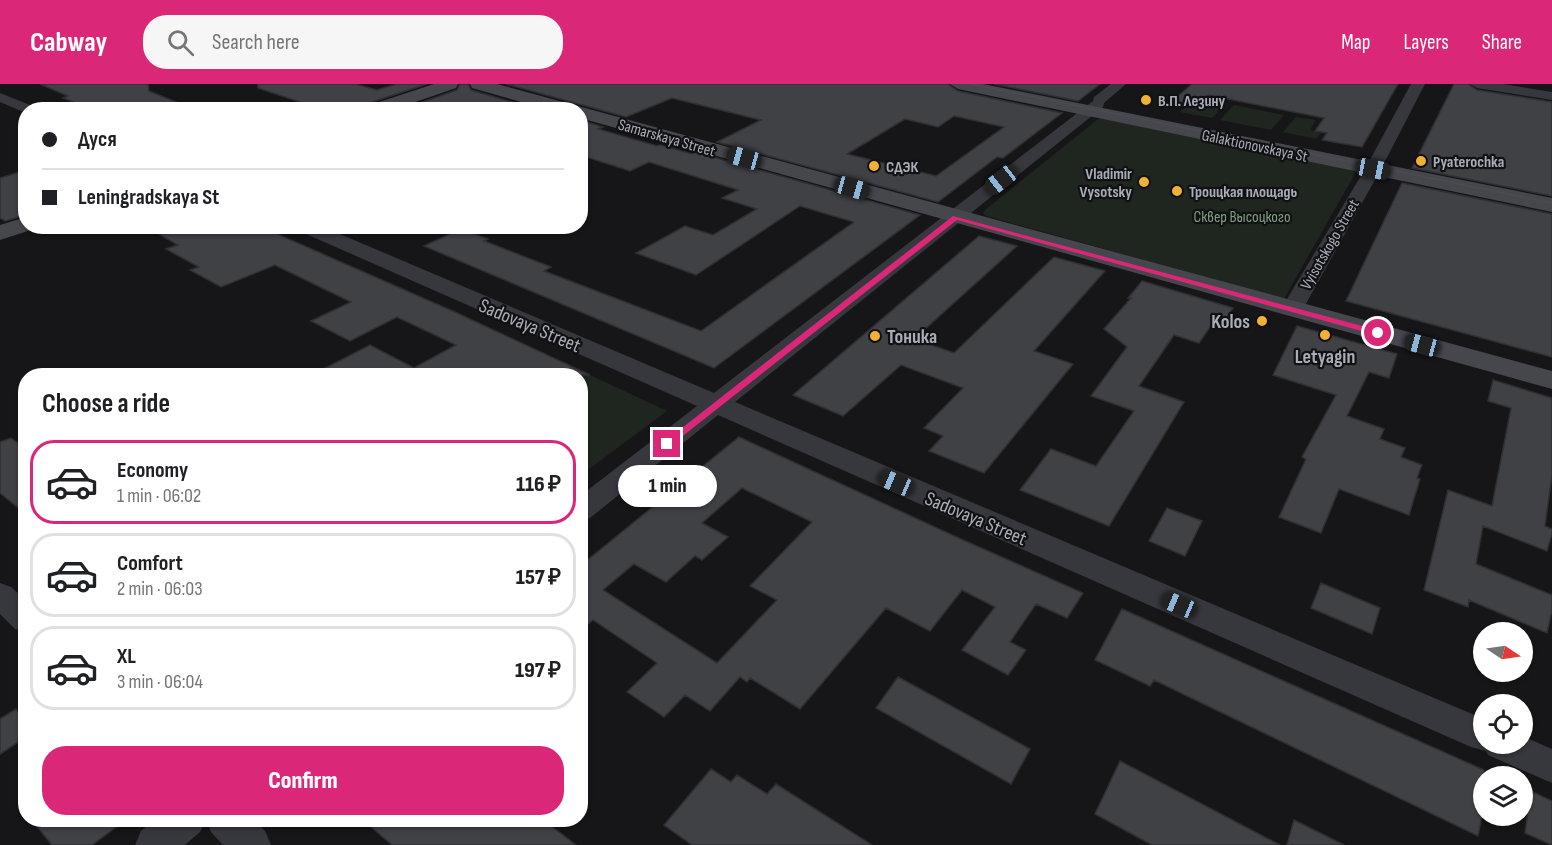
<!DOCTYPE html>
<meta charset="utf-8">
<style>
:root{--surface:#fff;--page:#f6f6f6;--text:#202124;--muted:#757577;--line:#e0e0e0;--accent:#db2777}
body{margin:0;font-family:"Sofia Sans Condensed",sans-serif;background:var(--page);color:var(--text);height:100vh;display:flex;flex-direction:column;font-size:22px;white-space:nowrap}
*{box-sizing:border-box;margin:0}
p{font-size:20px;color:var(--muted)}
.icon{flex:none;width:33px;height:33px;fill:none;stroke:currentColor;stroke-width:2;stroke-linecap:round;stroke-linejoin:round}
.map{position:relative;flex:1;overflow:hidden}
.details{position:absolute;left:18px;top:284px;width:570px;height:459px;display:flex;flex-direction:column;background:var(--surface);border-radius:24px;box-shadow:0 2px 4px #0004}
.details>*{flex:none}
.hud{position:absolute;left:18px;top:18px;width:570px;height:132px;border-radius:24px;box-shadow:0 2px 4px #0004;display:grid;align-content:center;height:132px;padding:0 24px;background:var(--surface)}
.needle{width:39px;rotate:103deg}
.buttons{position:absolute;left:1473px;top:538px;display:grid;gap:12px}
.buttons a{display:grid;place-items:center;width:60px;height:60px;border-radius:50%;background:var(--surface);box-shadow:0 2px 4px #0004;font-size:30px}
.end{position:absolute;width:27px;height:27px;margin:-14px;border:8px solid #db2777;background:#fff;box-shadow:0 0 0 3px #fff}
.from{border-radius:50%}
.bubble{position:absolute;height:42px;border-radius:21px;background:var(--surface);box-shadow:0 2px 4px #0004;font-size:20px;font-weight:800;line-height:42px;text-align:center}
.car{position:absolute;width:18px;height:36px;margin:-18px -9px;border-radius:8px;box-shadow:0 0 4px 2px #0007;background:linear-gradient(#222 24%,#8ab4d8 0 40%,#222 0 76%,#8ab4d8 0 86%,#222 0)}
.hud b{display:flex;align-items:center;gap:21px;height:57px;font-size:22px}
.hud b+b{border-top:2px solid var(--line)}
.hud i{width:15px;height:15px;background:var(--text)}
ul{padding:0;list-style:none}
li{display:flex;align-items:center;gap:18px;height:84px;margin:0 12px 9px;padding:0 12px;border:3px solid var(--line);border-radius:24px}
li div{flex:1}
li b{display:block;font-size:22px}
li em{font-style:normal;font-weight:800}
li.on{border-color:var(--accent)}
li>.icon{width:54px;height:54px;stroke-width:1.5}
h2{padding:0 24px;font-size:27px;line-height:72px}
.action{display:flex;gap:12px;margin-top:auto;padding:12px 24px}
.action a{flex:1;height:69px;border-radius:24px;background:var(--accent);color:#fff;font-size:24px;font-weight:800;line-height:69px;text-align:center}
header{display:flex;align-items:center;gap:36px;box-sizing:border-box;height:84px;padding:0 30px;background:var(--accent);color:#fff}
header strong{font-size:28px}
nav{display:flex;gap:33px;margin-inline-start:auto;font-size:21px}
.search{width:420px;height:54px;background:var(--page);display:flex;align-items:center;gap:15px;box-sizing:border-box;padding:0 21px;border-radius:24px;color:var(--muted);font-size:22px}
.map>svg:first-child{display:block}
.green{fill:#1e261f}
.building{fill:#404145;stroke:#303034;stroke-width:1.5;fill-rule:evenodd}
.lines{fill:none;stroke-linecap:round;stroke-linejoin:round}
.street{fill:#37383d;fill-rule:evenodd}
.secondary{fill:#45474d;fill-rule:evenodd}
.tram{stroke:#4a4c52;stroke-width:1.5}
.route{fill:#db2777}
.poi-dot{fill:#f2b134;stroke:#111113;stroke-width:2}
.labels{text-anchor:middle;stroke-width:4.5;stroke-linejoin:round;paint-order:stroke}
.far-poi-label{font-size:16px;font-weight:bold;fill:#a8adb8;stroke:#111113;text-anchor:start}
.far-street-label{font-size:16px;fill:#a8adb8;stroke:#111113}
.far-park-label{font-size:16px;fill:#7fa381;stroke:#111113}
.poi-label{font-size:20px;font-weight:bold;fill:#a8adb8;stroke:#111113;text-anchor:end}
.street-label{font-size:20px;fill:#a8adb8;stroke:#111113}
</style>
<header>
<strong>Cabway</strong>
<div class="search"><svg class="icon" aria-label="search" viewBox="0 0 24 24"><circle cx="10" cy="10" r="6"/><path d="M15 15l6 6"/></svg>Search here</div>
<nav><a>Map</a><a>Layers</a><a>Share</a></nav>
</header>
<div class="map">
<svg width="1552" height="761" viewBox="0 0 1552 761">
<rect width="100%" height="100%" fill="#161618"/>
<path class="green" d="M1204,16l22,4 -14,14 -32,-6 5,-5 10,1z
M1234,21l50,10 -13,15 -51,-10z
M1296,33l20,3 -6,10 11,3 -5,6 -33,-7z
M1102,34l255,52 -73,129 -298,-83 -3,-3 2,-3 112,-90z
M575,284l92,43 -86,64 -1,-100h-16z"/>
<path class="building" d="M40,0h108l1,7 44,18 -99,1 -31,-12 5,-2z
M258,0h97l22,6 20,-6h30l-61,20 -4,6h-38l-66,-22z
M460,0h8l3,6 68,20h-139l57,-20z
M506,0h442l10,7 104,22 -59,45 -6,-1 -59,45 -221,-60 44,-22 -89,-22 -46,19zM954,32l50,11 -68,49 -89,-22 58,-35 33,8z
M994,0h106l-22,17z
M1192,0h206l-36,63 -40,-7 5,-7 -12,-2 9,-13 -116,-23 -14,12 -23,-5z
M1454,0h14l9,6 75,12v94l-140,-28z
M580,36l23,7 -5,2 59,17 3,-1 32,9 3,-2 225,63 -206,153 -290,-122 37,-17 27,10 -4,2 67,26 -7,4 157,60 153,-109 -54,-16 -104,69 -60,-22 49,-27 28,9 44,-26 -35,-11 16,-8 -89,-28 -19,9 -50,-16z
M26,86v45l-21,6 -5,-3v-40z
M1402,99l150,31v143l-206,-56z
M145,142h114l198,87 133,62h-72l-10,-5 -8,5h-188l58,-30 44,23 42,-23 -59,-28 -47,24 -39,-20 40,-19 -76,-37 -54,22 -31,-17 9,-3 -33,-18 12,-4z
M979,152l38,10 -103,93 40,14 100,-96 51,14 -71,80 39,13 -89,109 -55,-22 14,-15 -19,-8 39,-40 -62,-23 -58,51 -50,-21z
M1142,197l91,27 -12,18 -9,-2 -13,19 -25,-8 -35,51 45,16 -75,124 -89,-36 31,-41 45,17 38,-55 -43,-15 36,-49 -23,-18 27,-31h-3z
M1297,242l100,28 -8,24 -20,-6 -22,44 37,13 -4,10 25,9 -4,9 21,8 -5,13 3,1 -11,36 -70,-26 -18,44 -42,-16 27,-58 -4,-2 34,-62 -63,-20z
M1493,296l59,18v76l-7,52 7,3v4l-5,18 -64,-25 -7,38 76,31v15l-5,23 -78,-33 -1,7 -44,-17 24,-100 44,16 19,-98 -23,-7z
M739,353l224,103 120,53 -16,25 -31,-14 -26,38 16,8 -18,25 -46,-25 33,-43 -33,-17 -32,41 -44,-23 -86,101 -50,-31 -3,4 -7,-5 -30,34 -25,-16 -21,22 -37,-25 30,-29 -64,-43 -13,11v-65zM742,404l70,34 -62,64 27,14 -60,63 -114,-73 31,-26 32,18 29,-26 7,4 26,-23 -26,-14z
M11,354l15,11v65l-26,-21v-51z
M1167,424l35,13 -17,35 -36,-15z
M1321,499l59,25 -8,26 -61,-26z
M1122,525l362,161v36l-6,30 -324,-156 -4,6 -55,-26z
M898,593l132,72 -19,35 -135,-76z
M16,625l10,11v17l-26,17v-35z
M1120,677l160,84h-128l-57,-31z
M711,685l20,13 6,-7 30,19 9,-10 96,61h-180l-28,-20z
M1531,707l21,10v44l-27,-12z
M31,735h96l-35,26h-40z
M362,735h180l34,26h-184z
M1294,736l50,25h-57z"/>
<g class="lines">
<path class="street" d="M1111,0h15l-22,19 -1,4 -368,295 749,317v25h38v-8l30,13v34l-64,-28 -2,-4 -15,-4 -753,-332 -128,103 -10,3v-25l117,-90 -400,-176 -2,-4h26l393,167 379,-292 1,-4z
M1411,0h14l-44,85 -78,140 -3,5 -8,1 -8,-1 -3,-5 84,-140z
M1470,0h33l49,8v8l-75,-12z
M0,9l35,14 2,3h-11v3l-26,-11z
M0,499l11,4 15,13v32l-11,-3 -15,-15z
M156,735h97l12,12 6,14h-48l-12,-13 -5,-12 -6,12 -15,13h-50l6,-14z"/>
<path class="secondary" d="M434,0h24l-2,4 -64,22h-28l3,-4z
M470,0h27l1055,287v18l-972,-271v-8h-31l-77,-22z
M950,0h33l569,114v14l-594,-123z
M26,133v9h10l-2,3 -34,11v-15z"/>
<path class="tram" d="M971,0l581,119"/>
</g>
<path class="route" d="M953,132l428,115 2,2 -7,2 -419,-115 -287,226h-6v-4z"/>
<g class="poi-dot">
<circle cx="1146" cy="16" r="6"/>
<circle cx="1421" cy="77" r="6"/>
<circle cx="874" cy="82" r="6"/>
<circle cx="1144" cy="98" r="6"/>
<circle cx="1177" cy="107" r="6"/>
<circle cx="1262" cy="237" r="6"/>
<circle cx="1325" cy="251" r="6"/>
<circle cx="875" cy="252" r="6"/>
</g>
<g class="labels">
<g class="far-poi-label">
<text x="1158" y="22">В.П. Лезину</text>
<text x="1433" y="83">Pyaterochka</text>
<text x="886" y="88">СДЭК</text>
<text x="1132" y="95" text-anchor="end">Vladimir<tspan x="1132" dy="18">Vysotsky</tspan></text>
<text x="1189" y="113">Троицкая площадь</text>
</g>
<g class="far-street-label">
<text transform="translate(667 53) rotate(16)" y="6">Samarskaya Street</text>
<text transform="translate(1255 61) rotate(12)" y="6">Galaktionovskaya St</text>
<text transform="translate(1329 160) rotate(-60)" y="6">Vyisotskogo Street</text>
</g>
<g class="far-park-label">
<text x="1242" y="138">Сквер Высоцкого</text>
</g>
<g class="poi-label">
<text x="1250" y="244">Kolos</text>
<text x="887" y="259" text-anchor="start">Тоника</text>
<text x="1325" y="279" text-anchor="middle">Letyagin</text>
</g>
<g class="street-label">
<text transform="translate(530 241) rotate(23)" y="7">Sadovaya Street</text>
<text transform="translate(976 434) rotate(23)" y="7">Sadovaya Street</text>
</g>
</g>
</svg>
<div class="buttons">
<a><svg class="needle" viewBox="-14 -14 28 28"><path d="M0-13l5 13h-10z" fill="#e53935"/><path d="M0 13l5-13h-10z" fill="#757577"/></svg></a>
<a><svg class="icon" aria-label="locate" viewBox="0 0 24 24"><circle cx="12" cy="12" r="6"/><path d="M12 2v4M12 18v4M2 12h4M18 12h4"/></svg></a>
<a><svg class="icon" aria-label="layers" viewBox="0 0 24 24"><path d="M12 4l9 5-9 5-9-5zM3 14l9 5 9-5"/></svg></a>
</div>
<i class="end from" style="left:1378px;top:249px"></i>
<i class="end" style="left:667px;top:360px"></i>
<div class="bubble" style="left:618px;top:381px;width:99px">1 min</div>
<i class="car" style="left:744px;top:74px;rotate:286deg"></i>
<i class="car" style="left:1373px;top:85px;rotate:101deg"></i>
<i class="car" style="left:1001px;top:96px;rotate:232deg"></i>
<i class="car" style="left:852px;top:104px;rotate:106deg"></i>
<i class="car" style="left:1422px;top:261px;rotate:285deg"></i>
<i class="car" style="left:896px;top:399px;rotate:293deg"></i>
<i class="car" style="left:1179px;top:521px;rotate:293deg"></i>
<div class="hud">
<b><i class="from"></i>Дуся</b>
<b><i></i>Leningradskaya St</b>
</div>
<section class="details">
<h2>Choose a ride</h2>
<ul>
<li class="on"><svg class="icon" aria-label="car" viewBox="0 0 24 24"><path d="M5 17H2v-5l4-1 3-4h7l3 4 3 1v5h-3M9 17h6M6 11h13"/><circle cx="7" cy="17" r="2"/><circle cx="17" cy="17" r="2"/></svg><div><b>Economy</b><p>1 min · 06:02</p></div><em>116 ₽</em></li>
<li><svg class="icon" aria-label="car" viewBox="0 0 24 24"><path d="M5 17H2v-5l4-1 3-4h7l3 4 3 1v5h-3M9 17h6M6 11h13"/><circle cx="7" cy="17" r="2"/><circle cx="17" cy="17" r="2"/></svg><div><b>Comfort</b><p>2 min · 06:03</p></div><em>157 ₽</em></li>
<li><svg class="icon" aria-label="car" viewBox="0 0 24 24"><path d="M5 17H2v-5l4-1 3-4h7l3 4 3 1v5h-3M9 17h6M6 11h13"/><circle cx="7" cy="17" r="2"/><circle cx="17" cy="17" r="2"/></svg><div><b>XL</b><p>3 min · 06:04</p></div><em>197 ₽</em></li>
</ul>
<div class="action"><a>Confirm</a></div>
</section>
</div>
